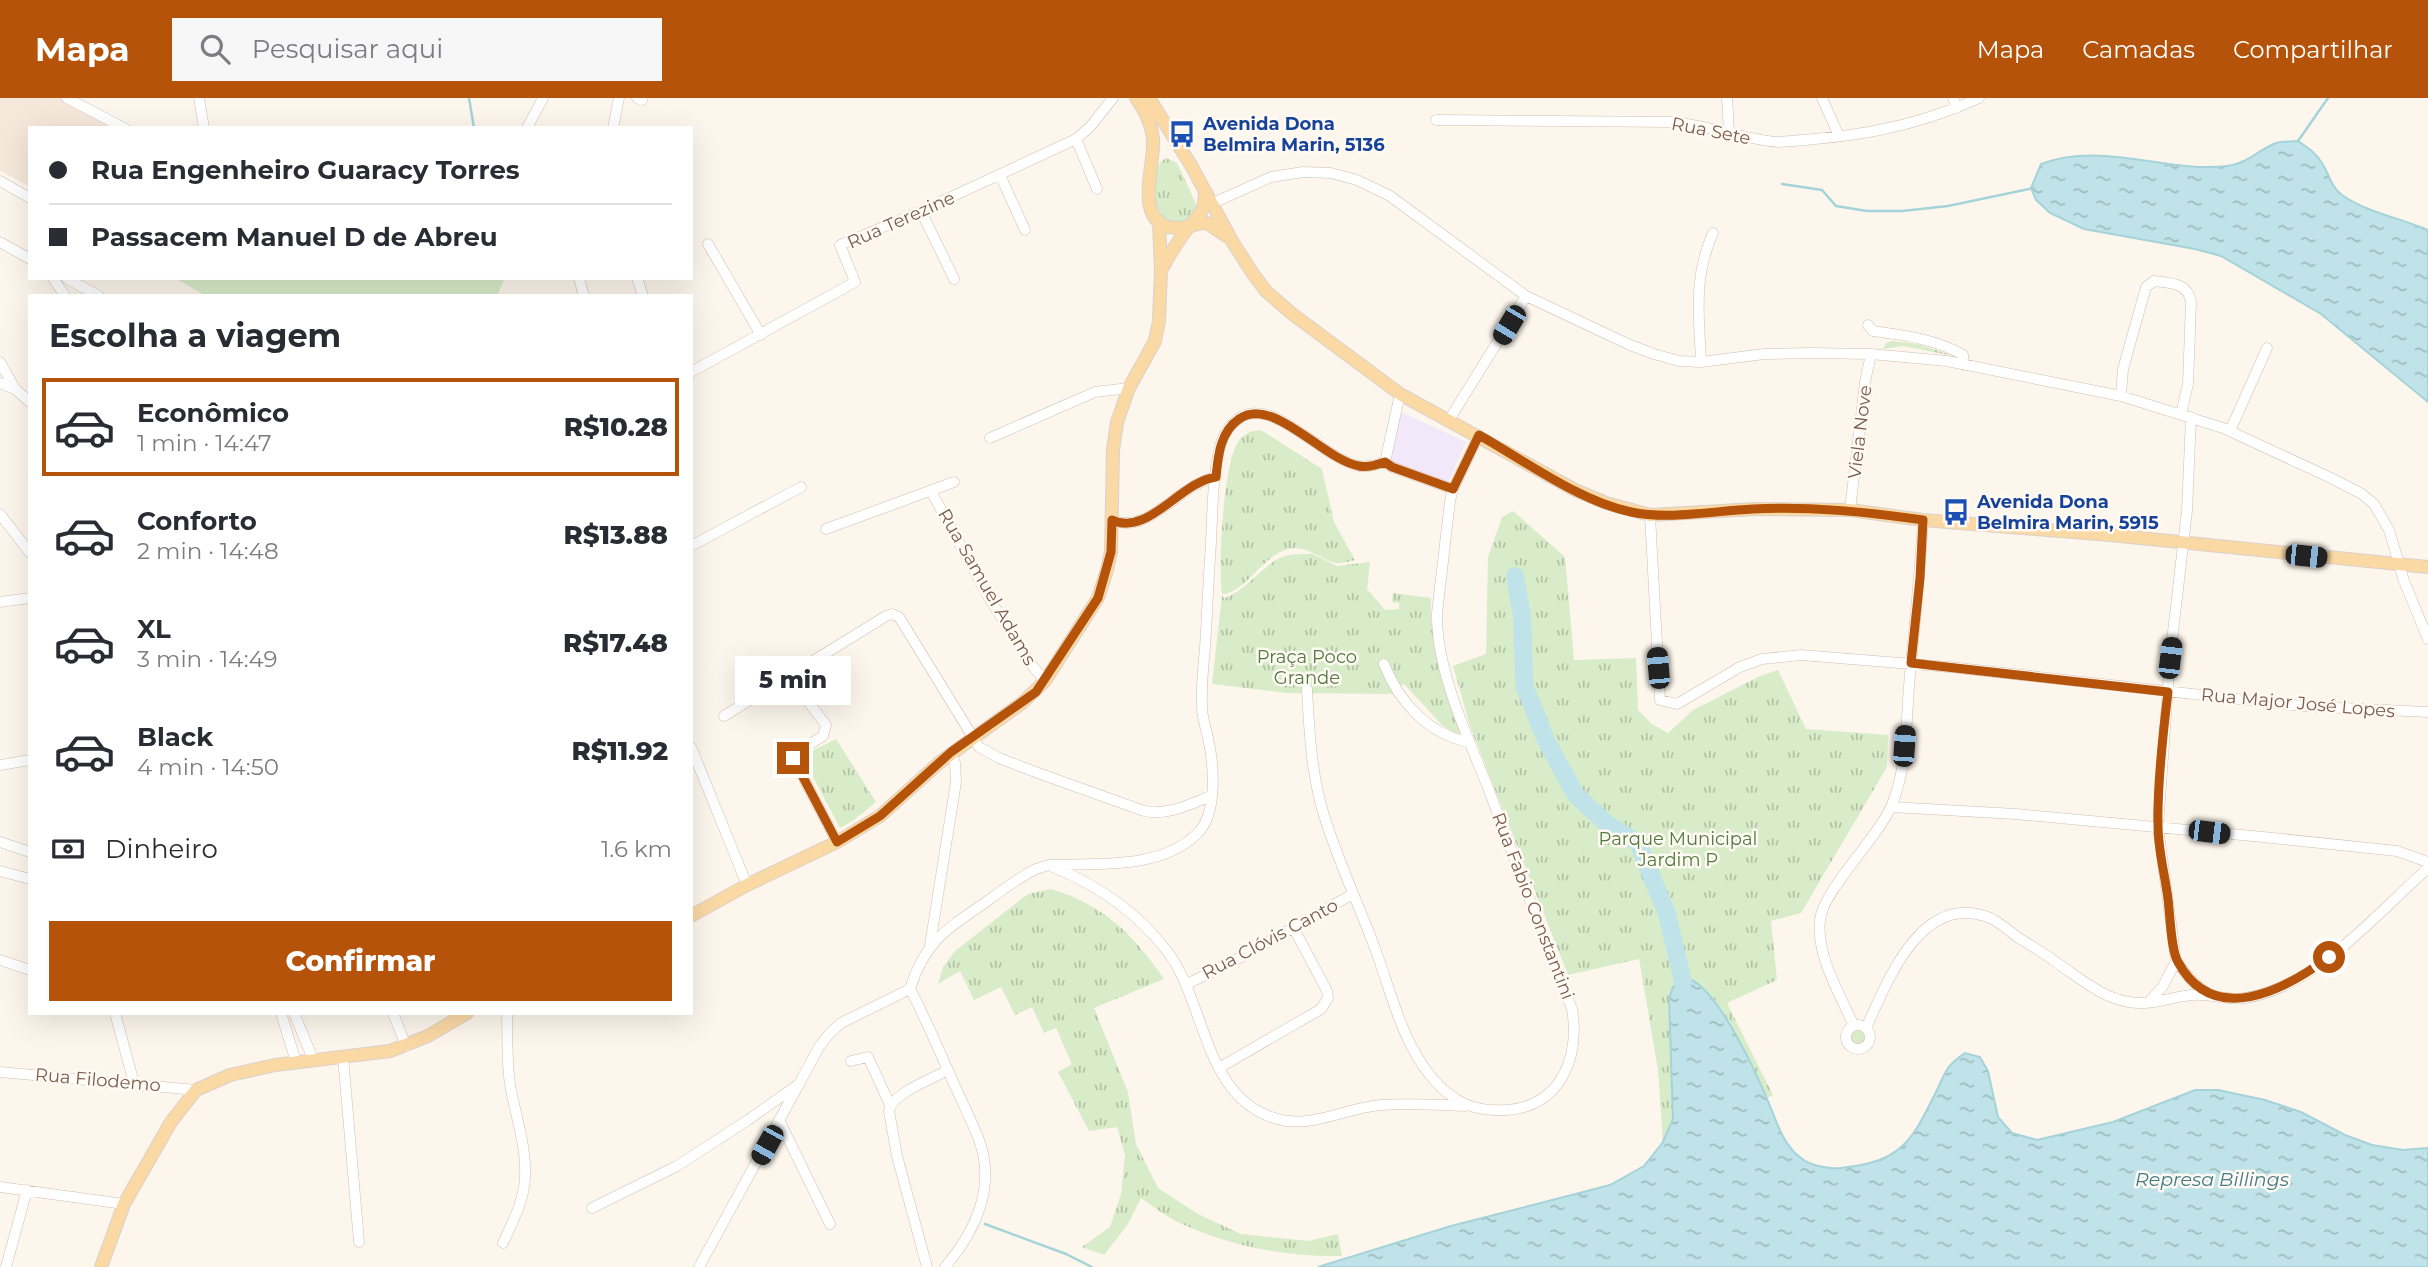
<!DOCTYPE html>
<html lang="pt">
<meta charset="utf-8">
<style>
:root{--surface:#fff;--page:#f7f7f7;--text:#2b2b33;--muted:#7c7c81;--line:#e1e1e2;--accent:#b45309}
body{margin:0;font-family:Montserrat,sans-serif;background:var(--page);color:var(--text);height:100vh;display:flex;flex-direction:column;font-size:26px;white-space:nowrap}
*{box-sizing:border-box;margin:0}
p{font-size:23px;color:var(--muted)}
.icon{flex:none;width:38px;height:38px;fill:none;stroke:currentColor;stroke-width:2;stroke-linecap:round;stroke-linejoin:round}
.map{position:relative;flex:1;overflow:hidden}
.panel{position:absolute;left:28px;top:196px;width:665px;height:721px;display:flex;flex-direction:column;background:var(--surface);border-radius:0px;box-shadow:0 7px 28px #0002}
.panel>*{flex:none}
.guide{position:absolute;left:28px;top:28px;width:665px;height:154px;border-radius:0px;box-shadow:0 7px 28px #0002;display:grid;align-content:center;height:154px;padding:0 21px;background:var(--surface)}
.end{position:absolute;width:32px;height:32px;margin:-16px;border:9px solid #b45309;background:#fff;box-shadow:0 0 0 4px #fff}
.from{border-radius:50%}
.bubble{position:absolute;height:49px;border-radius:0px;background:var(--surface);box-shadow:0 7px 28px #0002;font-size:23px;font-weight:800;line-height:49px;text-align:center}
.car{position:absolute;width:21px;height:42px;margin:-21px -10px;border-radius:9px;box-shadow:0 0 5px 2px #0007;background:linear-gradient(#222 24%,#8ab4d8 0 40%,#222 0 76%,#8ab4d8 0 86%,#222 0)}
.guide b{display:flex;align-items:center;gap:24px;height:66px;font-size:26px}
.guide b+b{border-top:2px solid var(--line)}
.guide i{width:18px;height:18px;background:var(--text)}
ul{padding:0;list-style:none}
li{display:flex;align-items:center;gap:21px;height:98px;margin:0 14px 10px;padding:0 7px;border:4px solid transparent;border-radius:0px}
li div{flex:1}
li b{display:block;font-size:26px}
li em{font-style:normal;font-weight:800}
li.selected{border-color:var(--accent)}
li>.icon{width:63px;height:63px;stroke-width:1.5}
h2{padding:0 21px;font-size:32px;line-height:84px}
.pay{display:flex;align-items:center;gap:18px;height:77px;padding:0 21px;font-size:26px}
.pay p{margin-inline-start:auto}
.primary-button{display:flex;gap:14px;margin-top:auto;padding:14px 21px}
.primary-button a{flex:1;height:80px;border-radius:0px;background:var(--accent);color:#fff;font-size:28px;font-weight:800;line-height:80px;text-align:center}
header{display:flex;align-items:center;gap:42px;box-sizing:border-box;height:98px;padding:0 35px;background:var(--accent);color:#fff}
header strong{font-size:33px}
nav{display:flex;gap:38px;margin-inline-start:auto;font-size:24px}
.search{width:490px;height:63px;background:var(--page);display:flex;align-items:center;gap:18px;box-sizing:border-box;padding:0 24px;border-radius:0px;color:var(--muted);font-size:26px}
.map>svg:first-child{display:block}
.residential{fill:#f5e8da}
.education{fill:#f3e8fa}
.park{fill:url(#park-tufts)}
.pitch{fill:#d8ecc9}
.water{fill:url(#water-ripples);stroke:#a5d3da;stroke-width:2}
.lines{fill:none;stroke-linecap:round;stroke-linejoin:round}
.stream{stroke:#a5d3da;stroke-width:2.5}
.river{stroke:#bfe3e8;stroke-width:18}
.minor-casing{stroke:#d1beb0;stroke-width:11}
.major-casing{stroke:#dad1cd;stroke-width:14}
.minor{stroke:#fff;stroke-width:10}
.major{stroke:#fbd9a5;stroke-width:12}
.route{stroke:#b45309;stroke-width:9}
.labels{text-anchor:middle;stroke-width:5;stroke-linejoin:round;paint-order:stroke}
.transit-label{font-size:18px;font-weight:bold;fill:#164399;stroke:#fffaf3;text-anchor:start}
.street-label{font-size:18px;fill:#7a5c4d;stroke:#fffaf3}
.park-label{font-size:18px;fill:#537a41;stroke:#fffaf3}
.water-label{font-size:19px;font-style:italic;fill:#437c86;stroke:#fffaf3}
</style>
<header>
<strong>Mapa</strong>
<div class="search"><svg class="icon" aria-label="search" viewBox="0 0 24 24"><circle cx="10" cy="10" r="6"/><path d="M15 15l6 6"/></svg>Pesquisar aqui</div>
<nav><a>Mapa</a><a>Camadas</a><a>Compartilhar</a></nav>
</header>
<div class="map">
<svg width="2428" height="1169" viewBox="0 0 2428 1169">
<defs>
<pattern id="park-tufts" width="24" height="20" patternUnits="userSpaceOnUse" patternTransform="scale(1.75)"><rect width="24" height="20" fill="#d8ecc9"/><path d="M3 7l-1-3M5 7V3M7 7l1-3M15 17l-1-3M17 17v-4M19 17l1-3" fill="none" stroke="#b4c2a5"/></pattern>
<pattern id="water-ripples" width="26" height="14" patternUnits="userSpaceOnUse" patternTransform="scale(1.75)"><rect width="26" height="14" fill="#bfe3e8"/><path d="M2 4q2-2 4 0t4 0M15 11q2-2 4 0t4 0" fill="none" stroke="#a0bbbe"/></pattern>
</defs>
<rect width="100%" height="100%" fill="#fdf6ec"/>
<path class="residential" d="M0,0h78l55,30h-103v59l-30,-17z"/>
<path class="education" d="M1399,313l67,31 -18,41 -62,-22z"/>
<path class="park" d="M1166,60l11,5 19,41v7l-6,9 -22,5 -17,-19c2,-15 1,-40 15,-48z
M1892,243l25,3 37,12 -51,-10 -20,3 3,-6z
M1261,332l61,39 12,53 21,38c-5,1 -11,3 -16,3 -15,0 -30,-19 -51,-14 -25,6 -44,45 -66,45 -4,-29 1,-128 16,-152 6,-9 13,-11 23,-12z
M1513,413l52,46 9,103 62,-2 2,52 14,14 16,9 25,-23 65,-33 20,-7 28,59 82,6 -1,32 -86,146 -30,8 6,59 -50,23 46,92 -6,3c-15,-30 -45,-106 -76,-118l-22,19 4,120 -10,23 -5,-72 -19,-111 -71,16 -98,-249 -17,-60 33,-12 2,-97 14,-40z
M1313,456l24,12 33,-4 -3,27 18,21 14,-1v-6l-7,-1 1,-9 38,5v22l31,113 -5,2 -15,-10 -38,-41 -12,10 -105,-1 -75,-9 10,-88 3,2c23,-9 36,-31 55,-40 10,-5 22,-4 33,-4z
M836,641l40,63 -22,18 -14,8 -38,-72z
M1051,791c53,16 82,45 113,90l-70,29 34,84 8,52 22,44 40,26 43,20 67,7 30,-7 4,22c-55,1 -110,-9 -160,-32 -14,-6 -28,-17 -41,-26l-13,26 -24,31 -22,-8 28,-20 11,-33 4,-39 -8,-28 -28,4 -31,-59 14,-8 -16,-36 -12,5 -12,-26 -17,8 -14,-28 -27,13 -14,-29 -22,13 5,-17 12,-16 73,-57z
M1850 939a8 8 0 1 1 16 0a8 8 0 1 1-16 0Z"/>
<path class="pitch" d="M175,180h330l-8,18h-291z"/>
<path class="water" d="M2298,43c9,6 18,12 24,22 7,11 9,24 20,32 26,18 58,23 86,35v172l-107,-88 -100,-58 -26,-7 -111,-20 -34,-16 -14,-13 -5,-12 10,-24c60,-23 125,9 187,2 18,-2 32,-17 48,-23 7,-2 15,-1 22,-2z
M1691,882c27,11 64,90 76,119 9,20 15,45 34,59 9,8 29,11 40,10 62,-7 70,-26 96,-78 8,-18 11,-26 28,-37l15,4 8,14 10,46 14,16 25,7 76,-18 82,-32h23l47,10 36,12 44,23 27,10 31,5 25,-2v119h-1110l133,-41 159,-41 34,-19 19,-24 10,-23 -4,-120 4,-12z"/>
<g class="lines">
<path class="stream" d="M469,0l5,30
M2298,43l30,-43
M1782,86l40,6 14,16 31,5h35l46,-5 86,-18
M985,1126l81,30 26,13"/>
<path class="river" d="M1515,478l7,40 2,63
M1524,587l22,55 29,54 33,31 30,18 29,71 16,68"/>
<defs>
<path id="minor" d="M67,0l57,30
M199,0l5,30
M637,0l5,2
M1727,0l2,34
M1822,0l17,38
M1953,0l4,10
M1436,22l238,2c35,4 69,17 104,20 74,-5 133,-13 201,-44
M527,30l16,-30
M613,30l6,-30
M1076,41l21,50
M1000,77l25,55
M0,83l30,17
M1213,105l58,-26 32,-5 28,1 26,7 33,16 136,100 104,49 24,9 25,7 22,1 63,-8 46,-1 61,1 76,7 174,35 102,32 108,50 31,16 12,10 15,26 15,51 24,58
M921,113l33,68
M0,144l30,17
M708,146l53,91
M53,180l12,18
M66,180l33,18
M579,180l5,18
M637,180l6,18
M1868,227l5,6c30,4 63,8 90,24l1,10
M0,264l15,27
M1701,264c-2,-47 -8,-84 12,-129
M691,274l164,-90 -15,-37 81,-34 155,-72 14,-12 23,-29
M0,285l15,6 15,13
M1400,296l-15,68 7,5 61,22
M2121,298l2,-27 23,-82 8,-6c17,2 35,2 37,22l-3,81 -7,30
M2191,319l-4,94 -17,147 -12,169 18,134 15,19 17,14
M1449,322l77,-124
M2230,333l37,-83
M990,340l105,-46 34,-4
M931,393l58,107 41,65 15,18
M1850,412l15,-128 6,-28
M0,416l30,39
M1650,417l10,185 17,4 63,-37 22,-8 39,-4 148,12 353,39 126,6
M1112,422c37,16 68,-37 104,-43
M826,431l128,-47
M691,448l110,-59
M0,504l30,-4
M1384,566c15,38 43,69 84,78
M789,579l37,48 -3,11 -26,16 -4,6 44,84
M1307,591c2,39 4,78 14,116 14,51 38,99 56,149 15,42 26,90 56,125 21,24 42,33 74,31 54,-4 73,-53 65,-101 -29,-71 -55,-144 -82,-216 -21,-54 -54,-121 -53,-180l13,-112 3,-12 26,-54
M724,618l162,-100 6,-2 7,3 80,130 20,11 39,15 106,38c23,5 47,-7 67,-15
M691,649l56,138
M0,667l30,-5
M1891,709l125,7 247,23 134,14 31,11
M0,744l30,10
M1053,769c44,18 85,46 114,84 40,52 36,151 114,169 34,7 66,-12 99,-15 28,-2 57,0 85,1
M0,773l30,8
M930,847l26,-163 -1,-19 -4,-10
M0,862l30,10
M1187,886l45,-22 121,-68
M2149,904l14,-16 13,-25
M115,915l19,70
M281,915l15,49
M294,915l19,46
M393,915l13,33
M1846 939a12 12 0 1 1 24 0a12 12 0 1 1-24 0Z
M1854,928c-14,-32 -38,-70 -34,-106 3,-30 57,-81 71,-113 16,-37 15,-82 18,-121 5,-56 11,-110 14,-166
M1866,930c21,-45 53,-133 119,-112 13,4 24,15 35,23 14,8 27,16 40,26 22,15 43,33 69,37 21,4 42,-5 63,-7 18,-2 35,6 53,3 71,-11 131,-84 183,-130
M343,959l16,185
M851,963l17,-4 22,48
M1219,970l102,-59 7,-11 -1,-7 -34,-64
M0,974l196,18
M780,1024l50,102
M0,1089l124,17
M592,1110l85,-42 71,-46 51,-36 20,-37 10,-13 12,-11 69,-34
M503,1145c8,-18 18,-36 21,-56 5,-32 -7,-66 -13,-97 -5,-25 -3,-51 -4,-77
M6,1169l21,-77
M699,1169l100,-183
M927,1169l-30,-111 -8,-45c3,-18 43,-32 59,-41
M945,1169c31,-36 51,-81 34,-127 -7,-19 -16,-36 -24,-54 -15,-33 -28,-65 -45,-97 15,-48 37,-60 76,-87 16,-12 32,-24 50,-33l13,-4c49,-2 110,5 148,-31 21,-20 17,-69 11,-96 -2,-10 -6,-21 -6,-31 -1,-20 1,-39 3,-59 2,-30 3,-60 5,-90 3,-37 1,-76 10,-111 3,-12 10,-23 21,-30 33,-20 83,43 118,49 9,1 18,-1 26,-4"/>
<path id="major" d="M1136,0c9,12 15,24 17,40 3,26 -22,86 22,90 10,1 21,-5 32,-5l19,13
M1149,0l43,69 40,74 21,33 13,17 25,22 109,81 175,96 31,13 44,12 106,-6 94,1 73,10 187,15 318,32
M1163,169c6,-12 14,-24 22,-35 13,-18 19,-15 20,-40
M691,818l56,-31 90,-43 43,-26 60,-54 82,-59 23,-22 53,-83 9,-28 4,-18 2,-102 4,-28 12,-34 26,-47 4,-20 2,-51 -2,-49
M101,1169l23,-63 47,-82 25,-32 34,-15 45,-10 115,-14 38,-15 39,-23"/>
</defs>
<use href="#minor" class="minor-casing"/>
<use href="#major" class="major-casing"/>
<use href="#minor" class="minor"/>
<use href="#major" class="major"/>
</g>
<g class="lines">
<path class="route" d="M793,660l44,84 43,-26 71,-64 85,-60 62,-94 13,-46 1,-32c36,17 68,-38 104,-43 2,-21 4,-45 23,-58 34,-24 84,41 120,47 9,2 18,-1 26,-4l7,5 61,22 26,-54c46,26 100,66 152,77 39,8 82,-1 122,-3 57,-3 113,3 170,11l-3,58 -9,85 257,29c-5,41 -11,92 -10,133 0,25 7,50 10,74 2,15 3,52 10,63 36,66 107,28 151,-5"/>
</g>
<defs>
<symbol id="bus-bare" viewBox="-9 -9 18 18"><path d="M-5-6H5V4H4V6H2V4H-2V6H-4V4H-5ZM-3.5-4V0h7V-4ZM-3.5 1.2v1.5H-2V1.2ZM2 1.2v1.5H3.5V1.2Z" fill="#1a4fb4" stroke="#fffaf3" stroke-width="2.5" paint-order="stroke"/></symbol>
</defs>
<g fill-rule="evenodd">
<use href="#bus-bare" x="1163" y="17" width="38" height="38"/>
<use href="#bus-bare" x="1937" y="395" width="38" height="38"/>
</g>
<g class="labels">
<g class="transit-label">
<text x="1203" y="32">Avenida Dona<tspan x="1203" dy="21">Belmira Marin, 5136</tspan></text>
<text x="1977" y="410">Avenida Dona<tspan x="1977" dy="21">Belmira Marin, 5915</tspan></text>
</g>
<g class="street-label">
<text transform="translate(1711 33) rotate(11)" y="6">Rua Sete</text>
<text transform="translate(901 122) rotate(-24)" y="6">Rua Terezine</text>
<text transform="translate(1860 334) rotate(-83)" y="6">Viela Nove</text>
<text transform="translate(987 489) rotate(60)" y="6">Rua Samuel Adams</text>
<text transform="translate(2298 605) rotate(5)" y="6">Rua Major José Lopes</text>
<text transform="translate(1533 808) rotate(69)" y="6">Rua Fabio Constantini</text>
<text transform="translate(1270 841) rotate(-28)" y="6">Rua Clóvis Canto</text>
<text transform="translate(98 982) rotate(5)" y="6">Rua Filodemo</text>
</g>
<g class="park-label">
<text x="1307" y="565">Praça Poco<tspan x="1307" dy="21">Grande</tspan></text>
<text x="1678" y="747">Parque Municipal<tspan x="1678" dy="21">Jardim P</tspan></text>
</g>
<g class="water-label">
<text x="2212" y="1088">Represa Billings</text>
</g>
</g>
</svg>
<i class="end from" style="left:2329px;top:859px"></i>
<i class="end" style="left:793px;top:660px"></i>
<div class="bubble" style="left:735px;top:558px;width:116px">5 min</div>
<i class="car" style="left:1509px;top:227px;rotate:211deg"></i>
<i class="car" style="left:2306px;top:458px;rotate:96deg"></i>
<i class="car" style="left:2170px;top:560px;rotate:7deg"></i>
<i class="car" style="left:1658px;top:570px;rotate:355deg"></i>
<i class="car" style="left:1904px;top:648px;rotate:4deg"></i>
<i class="car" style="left:2209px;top:734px;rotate:97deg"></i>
<i class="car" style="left:767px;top:1047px;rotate:209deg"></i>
<div class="guide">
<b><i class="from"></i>Rua Engenheiro Guaracy Torres</b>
<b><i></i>Passacem Manuel D de Abreu</b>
</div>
<section class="panel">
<h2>Escolha a viagem</h2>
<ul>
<li class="selected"><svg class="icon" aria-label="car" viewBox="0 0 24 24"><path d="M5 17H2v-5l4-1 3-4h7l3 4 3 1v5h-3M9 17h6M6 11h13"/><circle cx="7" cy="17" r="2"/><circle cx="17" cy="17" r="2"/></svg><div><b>Econômico</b><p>1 min · 14:47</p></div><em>R$10.28</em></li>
<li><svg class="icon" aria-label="car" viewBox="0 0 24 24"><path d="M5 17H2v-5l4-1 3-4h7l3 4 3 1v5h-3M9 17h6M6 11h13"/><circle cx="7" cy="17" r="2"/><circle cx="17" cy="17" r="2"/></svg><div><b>Conforto</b><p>2 min · 14:48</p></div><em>R$13.88</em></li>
<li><svg class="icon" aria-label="car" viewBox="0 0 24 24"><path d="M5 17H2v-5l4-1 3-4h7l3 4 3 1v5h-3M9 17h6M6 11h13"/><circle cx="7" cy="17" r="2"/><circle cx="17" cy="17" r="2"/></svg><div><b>XL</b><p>3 min · 14:49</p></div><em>R$17.48</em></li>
<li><svg class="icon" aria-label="car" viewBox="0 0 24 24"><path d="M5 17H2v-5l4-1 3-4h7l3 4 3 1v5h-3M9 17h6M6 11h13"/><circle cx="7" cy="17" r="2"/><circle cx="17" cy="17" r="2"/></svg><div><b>Black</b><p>4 min · 14:50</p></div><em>R$11.92</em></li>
</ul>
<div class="pay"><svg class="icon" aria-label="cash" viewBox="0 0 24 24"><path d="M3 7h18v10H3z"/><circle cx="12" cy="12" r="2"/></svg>Dinheiro<p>1.6 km</p></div>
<div class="primary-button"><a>Confirmar</a></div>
</section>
</div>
